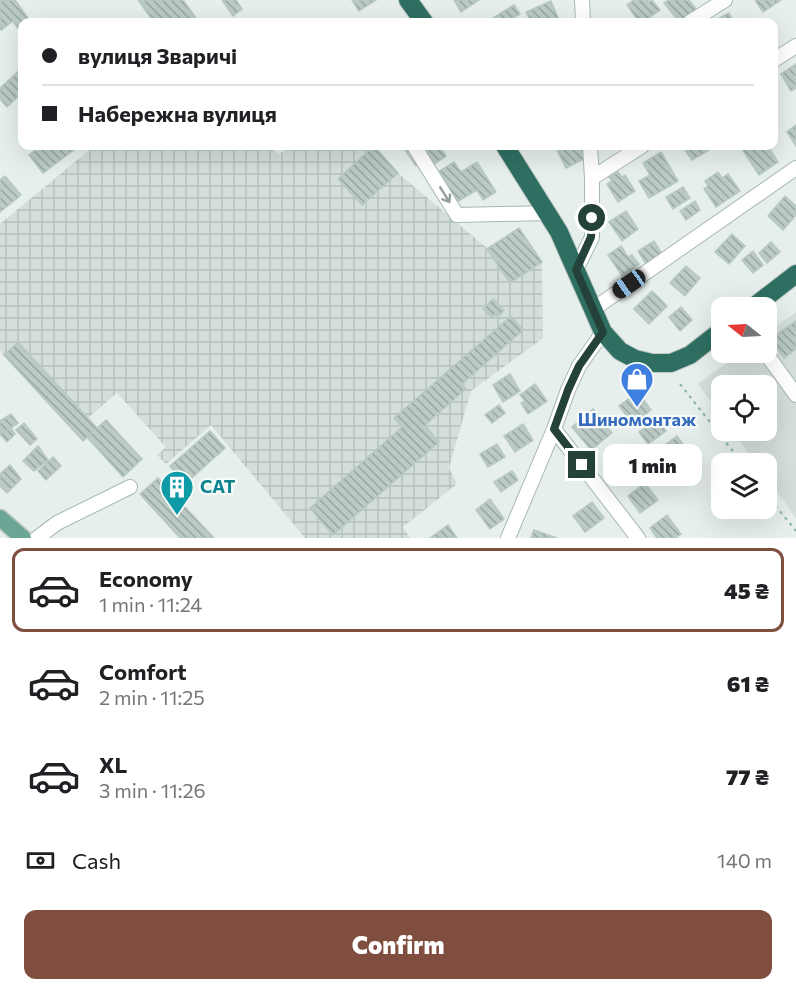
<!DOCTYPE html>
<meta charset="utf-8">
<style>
:root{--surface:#fff;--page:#f2f2f2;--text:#202124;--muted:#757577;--line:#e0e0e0;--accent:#7f4e3f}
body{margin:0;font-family:Commissioner,sans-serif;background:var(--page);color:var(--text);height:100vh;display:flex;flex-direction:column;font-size:22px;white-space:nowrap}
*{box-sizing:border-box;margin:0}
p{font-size:20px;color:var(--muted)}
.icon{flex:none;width:33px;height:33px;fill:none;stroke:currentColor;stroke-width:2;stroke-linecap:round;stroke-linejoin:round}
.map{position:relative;height:538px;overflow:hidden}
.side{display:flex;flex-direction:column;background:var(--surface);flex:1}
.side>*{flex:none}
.top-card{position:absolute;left:18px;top:18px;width:760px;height:132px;border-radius:12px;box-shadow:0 6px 24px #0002;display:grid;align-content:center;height:132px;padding:0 24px;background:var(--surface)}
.needle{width:39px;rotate:288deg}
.controls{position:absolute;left:711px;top:297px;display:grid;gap:12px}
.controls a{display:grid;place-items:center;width:66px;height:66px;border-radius:12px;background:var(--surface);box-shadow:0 6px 24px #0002;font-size:30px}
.end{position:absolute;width:27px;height:27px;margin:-14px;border:8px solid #24423a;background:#fff;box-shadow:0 0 0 3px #fff}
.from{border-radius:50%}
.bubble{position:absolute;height:42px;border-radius:12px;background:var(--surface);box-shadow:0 6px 24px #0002;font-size:20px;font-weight:800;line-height:42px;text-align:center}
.car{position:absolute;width:18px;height:36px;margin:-18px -9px;border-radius:8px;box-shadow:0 0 4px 2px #0007;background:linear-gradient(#222 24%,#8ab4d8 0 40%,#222 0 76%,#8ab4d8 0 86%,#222 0)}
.top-card b{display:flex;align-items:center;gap:21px;height:57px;font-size:22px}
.top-card b+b{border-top:2px solid var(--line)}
.top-card i{width:15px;height:15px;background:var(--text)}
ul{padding:10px 0 0;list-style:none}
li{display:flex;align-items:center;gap:18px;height:84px;margin:0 12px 9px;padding:0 12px;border:3px solid transparent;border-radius:12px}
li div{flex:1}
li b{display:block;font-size:22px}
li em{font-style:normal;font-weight:800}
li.active{border-color:var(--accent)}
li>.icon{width:54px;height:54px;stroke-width:1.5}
.pay{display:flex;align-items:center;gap:15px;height:66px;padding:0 24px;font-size:22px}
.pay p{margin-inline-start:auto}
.primary-button{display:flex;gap:12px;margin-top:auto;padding:12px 24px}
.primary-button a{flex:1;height:69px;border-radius:12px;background:var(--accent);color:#fff;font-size:24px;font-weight:800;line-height:69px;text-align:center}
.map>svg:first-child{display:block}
.built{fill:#d4dfda}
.industrial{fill:url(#industrial-grid)}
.building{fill:url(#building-back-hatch);stroke:#b8c9c2;stroke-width:1.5}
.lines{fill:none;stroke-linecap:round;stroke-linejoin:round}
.minor-casing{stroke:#a8b8b2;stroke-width:16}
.major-casing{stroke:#c2cac8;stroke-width:19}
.highway-casing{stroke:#c2cac8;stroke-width:20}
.path{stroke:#86b3a5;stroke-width:2;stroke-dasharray:3 4.5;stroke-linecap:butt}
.minor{stroke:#fff;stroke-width:14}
.major{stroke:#6aa596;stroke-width:16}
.highway{stroke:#2f6f62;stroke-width:18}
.oneway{stroke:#92a09c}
.route{stroke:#24423a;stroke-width:8}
.labels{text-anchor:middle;stroke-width:4.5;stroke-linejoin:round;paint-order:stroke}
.shop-label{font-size:18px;font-weight:bold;fill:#366cbe;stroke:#f7fbf9}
.culture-label{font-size:18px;font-weight:bold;fill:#0d838f;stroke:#f7fbf9;text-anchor:start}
</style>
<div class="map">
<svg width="796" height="538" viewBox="0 0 796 538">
<defs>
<pattern id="industrial-grid" width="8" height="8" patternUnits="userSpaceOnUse" patternTransform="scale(1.5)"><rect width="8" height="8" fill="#d4dfda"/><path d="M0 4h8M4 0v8" fill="none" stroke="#b6c1bc"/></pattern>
<pattern id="building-back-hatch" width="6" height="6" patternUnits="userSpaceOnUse" patternTransform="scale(1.5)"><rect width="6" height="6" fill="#bbcac4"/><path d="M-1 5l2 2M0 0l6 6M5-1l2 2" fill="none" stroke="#98a6a0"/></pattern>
</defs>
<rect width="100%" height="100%" fill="#e6efeb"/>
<path class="built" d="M796,312v206l-29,-40 -1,-14 -10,-1 -24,-32 34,-1v-44h-44l-1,30 -23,-32 42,-31 26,-1 1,-19z"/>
<path class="industrial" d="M94,146h175l10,8 12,-8h82l25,27 89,75 32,-20 23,34 1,76 -72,53 -22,77 8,16 -54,43 7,11h-105l-94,-113 -45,39 -9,-9 9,-8 -49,-54 -29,25 9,10 -14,13 -83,-90v-127z"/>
<path class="building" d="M15,0l16,22h-9v13l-9,-14 -12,9 -1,-2v-27z
M138,0h45l16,22h-45z
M222,0h14l6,9 -9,7z
M352,0h24l-17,11z
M454,0h25l-18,12z
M634,0h13l2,2 3,-2 8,10 -10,7 3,5h-14l-12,-17z
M669,0h20l7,9 -17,13 -15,-19z
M755,0h26l-18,12z
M551,1l8,19 -5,2h-23l-5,-10z
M514,5l6,9 -13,8h-15l-2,-2z
M729,13l5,9h-22z
M796,64v24l-5,3 -10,-17z
M22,68v25l-15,14 -7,-8v-11z
M796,125v21l-9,-14z
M41,146h38l-36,27 -14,-18z
M374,146l24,27 -36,32 -24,-26z
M412,146h27l7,10 -13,9 -5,-7 -12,8 -11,-16z
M555,146h28l1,13 -18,9z
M682,146h24l3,4 -17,10z
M748,146h20l10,16 -19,13 -17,-26z
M661,152l17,29 -29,17 -10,-17 11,-6 -7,-12z
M454,162l7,10 16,-10 19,30 -13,8 -6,-10 -20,12 -19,-30z
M618,172l4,5 3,-2 10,16 -17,11 -11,-18 5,-3 -3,-4z
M718,172l4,6 6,-4 12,17 -24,16 -12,-18 4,-3 -3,-5z
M5,176l16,19 -21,17v-32z
M683,187l7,11 -17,11 -7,-12z
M785,196l11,10v9l-13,15 -15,-14z
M695,201l5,9 -14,10 -6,-9z
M626,211l12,18 -16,12 -13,-19z
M519,228l23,34 -32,21 -23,-34z
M732,234l13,12 -16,18 -14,-12z
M654,241l8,13 -16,10 -8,-13z
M771,242l9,10 -13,11 -8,-10z
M621,246l7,11 4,-2 7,9 -17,12 -14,-21z
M753,251l10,14 -10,8 -11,-13z
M686,266l14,12 -15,18 -15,-13z
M652,291l15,15 -18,18 -15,-15z
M493,299l11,11 -6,7 -3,-3 -3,3 -9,-8z
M681,307l11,13 -12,11 -11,-14z
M511,316l12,14 -61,54 4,5 -41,36 14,17 -106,93 -23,-27 92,-81 -8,-9z
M796,321v28l-12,9 -14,-19z
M18,342l79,86 -14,13 -79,-86z
M510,374l10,17 -17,11 -10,-17z
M535,384l12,17 -19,13 -7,-11 4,-2 -5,-6z
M638,392l13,18 -18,14 -14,-18z
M499,405l6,8 -13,10 -7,-8z
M593,409l19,24 -21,17 -19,-23z
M11,414l7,9 -18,12v-14z
M657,419l9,12 -18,13 -9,-12z
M106,420l36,39 -19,18 -36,-40z
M24,423l13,16 -7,6 -14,-15z
M523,424l10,16 -18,12 -11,-16z
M11,428l4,6 -8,8 -7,-8z
M210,431l15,17 -41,37 -14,-19z
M677,436l8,11 -13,10 -8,-11z
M497,444l8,13 -17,10 -8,-13z
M38,446l10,14 -14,11 -11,-10z
M622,449l15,22 -16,10 -4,-5 -4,3 -8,-11 6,-4 -4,-5z
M53,457l8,9 -15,14 -8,-9z
M10,465l11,14 -14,14 -7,-7v-12z
M512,471l6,9 -17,12 -7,-10z
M158,478l56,60h-34l-40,-44z
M645,483l13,17 -18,13 -12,-17z
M490,499l14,20 -14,10 -14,-19z
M592,502l12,16 -19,14 -12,-16z
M667,515l14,19 -6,4h-18l-7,-10z
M448,525l9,13h-27z
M534,530l23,8h-26z"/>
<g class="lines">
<defs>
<path id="minor" d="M582,0l1,22
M690,22l35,-22
M774,60l22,-14
M414,146l43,69 91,-2
M592,178l50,-32
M576,270l16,-33v-59l-2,-32
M592,310l204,-142
M765,352l31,43
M554,429l84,109
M37,538l20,-15 73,-36
M508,538l46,-109 14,-39 11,-24 24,-34"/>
<path id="major" d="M0,518l23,20"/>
<path id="highway" d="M408,0l16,22
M505,146l54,86 44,100 17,19 15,8 17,4h19l19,-8 32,-25
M752,308l44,-34"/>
</defs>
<use href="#minor" class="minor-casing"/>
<use href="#major" class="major-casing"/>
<use href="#highway" class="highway-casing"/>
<path class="path" d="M680,384l63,80
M766,494l30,37"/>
<use href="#minor" class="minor"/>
<use href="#major" class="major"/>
<use href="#highway" class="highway"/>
</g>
<defs><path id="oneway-shaft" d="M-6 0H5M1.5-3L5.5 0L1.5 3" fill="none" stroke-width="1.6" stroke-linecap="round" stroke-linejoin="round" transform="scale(1.5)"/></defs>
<use class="oneway" href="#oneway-shaft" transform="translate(445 195) rotate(58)"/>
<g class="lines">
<path class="route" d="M582,465l-28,-36 14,-39 11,-24 24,-34 -27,-62 15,-33 1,-19"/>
</g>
<defs>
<symbol id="shop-pin" viewBox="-11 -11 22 30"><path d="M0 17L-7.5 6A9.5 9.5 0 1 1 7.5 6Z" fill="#3f7fe0" stroke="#f7fbf9"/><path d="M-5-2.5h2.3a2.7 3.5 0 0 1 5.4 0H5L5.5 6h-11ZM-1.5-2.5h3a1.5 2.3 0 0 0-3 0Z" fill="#fff"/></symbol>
<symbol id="building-pin" viewBox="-11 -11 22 30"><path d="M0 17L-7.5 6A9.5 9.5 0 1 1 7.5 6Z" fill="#0f9aa8" stroke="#f7fbf9"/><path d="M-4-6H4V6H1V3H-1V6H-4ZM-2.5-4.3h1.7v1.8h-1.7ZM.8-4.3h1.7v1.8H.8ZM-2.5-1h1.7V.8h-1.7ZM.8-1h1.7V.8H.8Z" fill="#fff"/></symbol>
</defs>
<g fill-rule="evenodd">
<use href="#shop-pin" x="618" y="360" width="38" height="52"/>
<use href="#building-pin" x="158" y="468" width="38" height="52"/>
</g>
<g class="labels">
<g class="shop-label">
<text x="637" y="426">Шиномонтаж</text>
</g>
<g class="culture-label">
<text x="200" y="493">САТ</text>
</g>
</g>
</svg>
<div class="controls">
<a><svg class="needle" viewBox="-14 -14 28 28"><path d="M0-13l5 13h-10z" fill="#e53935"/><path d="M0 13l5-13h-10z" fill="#757577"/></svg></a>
<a><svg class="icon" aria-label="locate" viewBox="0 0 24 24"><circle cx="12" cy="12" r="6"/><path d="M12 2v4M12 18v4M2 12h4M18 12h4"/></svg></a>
<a><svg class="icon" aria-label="layers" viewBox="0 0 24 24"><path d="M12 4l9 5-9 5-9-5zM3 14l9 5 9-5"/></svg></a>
</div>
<i class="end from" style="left:592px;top:218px"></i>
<i class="end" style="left:582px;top:465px"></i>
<div class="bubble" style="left:603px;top:444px;width:99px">1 min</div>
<i class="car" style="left:629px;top:284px;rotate:235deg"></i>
<div class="top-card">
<b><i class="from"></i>вулиця Зваричі</b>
<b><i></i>Набережна вулиця</b>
</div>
</div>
<section class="side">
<ul>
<li class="active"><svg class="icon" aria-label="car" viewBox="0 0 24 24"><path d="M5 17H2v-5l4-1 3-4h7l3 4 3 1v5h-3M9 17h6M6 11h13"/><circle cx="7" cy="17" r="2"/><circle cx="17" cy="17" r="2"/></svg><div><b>Economy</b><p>1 min · 11:24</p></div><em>45 ₴</em></li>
<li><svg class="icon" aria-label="car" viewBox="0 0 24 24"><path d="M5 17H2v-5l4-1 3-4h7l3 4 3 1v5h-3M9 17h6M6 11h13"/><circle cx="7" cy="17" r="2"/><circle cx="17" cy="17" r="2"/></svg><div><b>Comfort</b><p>2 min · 11:25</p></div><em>61 ₴</em></li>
<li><svg class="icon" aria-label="car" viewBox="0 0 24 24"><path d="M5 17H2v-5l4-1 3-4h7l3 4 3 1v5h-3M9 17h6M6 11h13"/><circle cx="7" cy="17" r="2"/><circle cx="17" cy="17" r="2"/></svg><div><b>XL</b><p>3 min · 11:26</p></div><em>77 ₴</em></li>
</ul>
<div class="pay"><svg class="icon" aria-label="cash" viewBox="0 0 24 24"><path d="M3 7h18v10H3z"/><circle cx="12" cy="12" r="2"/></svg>Cash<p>140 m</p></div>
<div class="primary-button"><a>Confirm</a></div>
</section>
